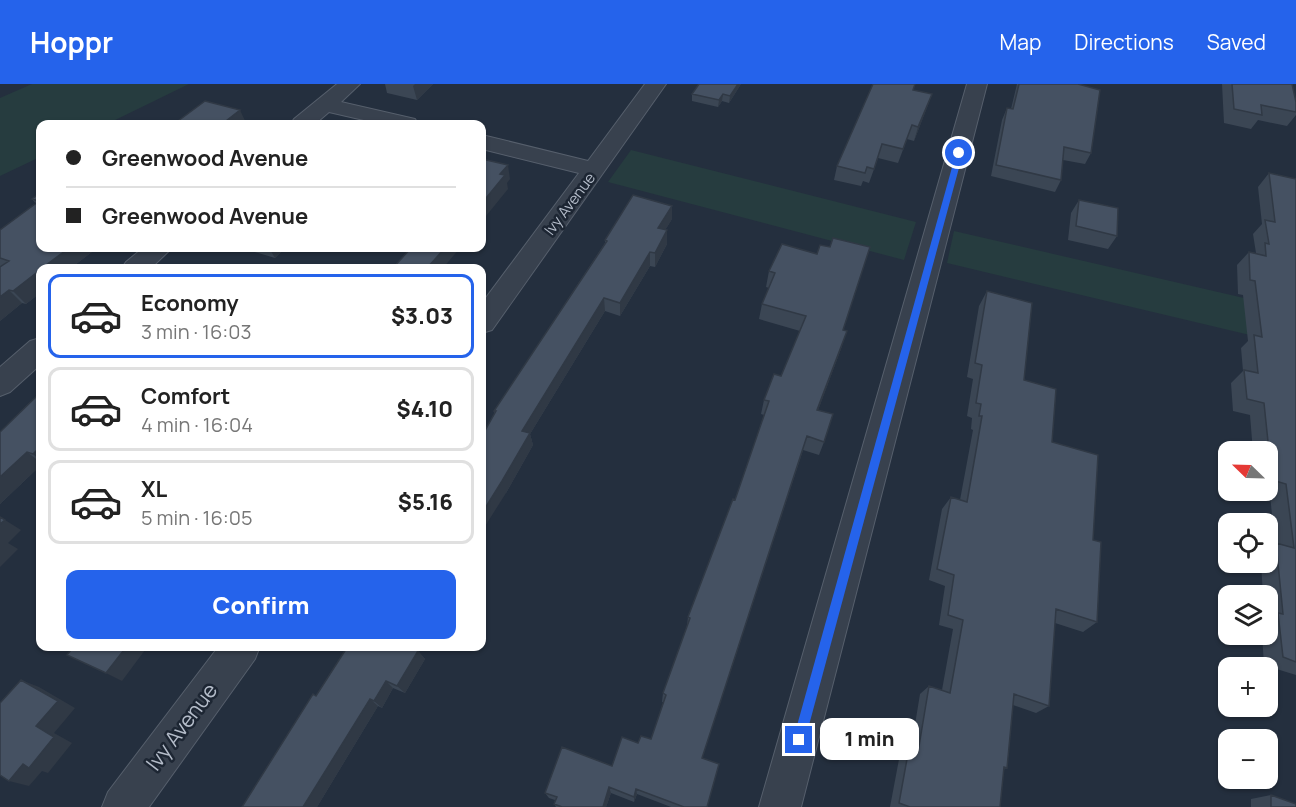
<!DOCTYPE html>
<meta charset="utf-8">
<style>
:root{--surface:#fff;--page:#f2f2f2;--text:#222;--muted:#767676;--line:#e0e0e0;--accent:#2563eb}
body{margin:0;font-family:Manrope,sans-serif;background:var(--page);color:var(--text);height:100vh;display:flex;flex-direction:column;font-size:22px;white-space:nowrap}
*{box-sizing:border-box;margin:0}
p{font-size:20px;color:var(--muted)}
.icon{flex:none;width:33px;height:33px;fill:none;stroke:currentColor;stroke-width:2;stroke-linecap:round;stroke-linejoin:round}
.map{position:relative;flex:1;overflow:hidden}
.sheet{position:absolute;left:36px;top:180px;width:450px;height:387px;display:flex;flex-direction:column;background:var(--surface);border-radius:12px;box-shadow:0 2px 4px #0004}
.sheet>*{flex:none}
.banner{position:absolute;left:36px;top:36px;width:450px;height:132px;border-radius:12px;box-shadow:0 2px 4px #0004;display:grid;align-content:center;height:132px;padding:0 30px;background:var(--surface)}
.needle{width:39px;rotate:293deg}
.fabs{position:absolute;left:1218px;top:357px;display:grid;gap:12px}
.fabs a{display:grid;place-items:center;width:60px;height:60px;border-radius:12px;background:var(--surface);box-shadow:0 2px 4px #0004;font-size:30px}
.end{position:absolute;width:27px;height:27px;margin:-14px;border:8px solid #2563eb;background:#fff;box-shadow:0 0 0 3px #fff}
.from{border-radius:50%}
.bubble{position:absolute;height:42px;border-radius:12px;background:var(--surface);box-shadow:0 2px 4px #0004;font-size:20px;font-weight:800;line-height:42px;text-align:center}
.banner b{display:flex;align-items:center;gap:21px;height:57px;font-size:22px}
.banner b+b{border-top:2px solid var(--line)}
.banner i{width:15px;height:15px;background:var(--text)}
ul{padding:10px 0 0;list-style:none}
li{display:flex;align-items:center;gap:18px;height:84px;margin:0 12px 9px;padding:0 18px;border:3px solid var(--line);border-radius:12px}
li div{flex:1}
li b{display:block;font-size:22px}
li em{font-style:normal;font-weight:800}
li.on{border-color:var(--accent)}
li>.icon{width:54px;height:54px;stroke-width:1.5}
.button{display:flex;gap:12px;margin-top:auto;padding:12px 30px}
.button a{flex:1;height:69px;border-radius:12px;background:var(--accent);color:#fff;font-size:24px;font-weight:800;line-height:69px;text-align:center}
header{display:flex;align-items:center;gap:36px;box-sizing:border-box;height:84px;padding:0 30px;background:var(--accent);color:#fff}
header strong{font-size:28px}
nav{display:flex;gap:33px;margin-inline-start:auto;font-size:21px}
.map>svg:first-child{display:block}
.green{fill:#263c3f}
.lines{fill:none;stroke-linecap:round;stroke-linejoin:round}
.street-casing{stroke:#565f6c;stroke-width:2}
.street{fill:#38414e;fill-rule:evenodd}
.wall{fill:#3b4654}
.shaded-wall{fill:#303945}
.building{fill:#455162;stroke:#303945;stroke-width:1.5}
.route{fill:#2563eb}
.labels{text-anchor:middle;stroke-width:5;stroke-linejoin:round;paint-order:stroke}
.far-street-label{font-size:15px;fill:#b4bcc9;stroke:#1d2633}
.near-street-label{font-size:21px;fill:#b4bcc9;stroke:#1d2633}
</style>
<header>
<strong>Hoppr</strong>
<nav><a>Map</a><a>Directions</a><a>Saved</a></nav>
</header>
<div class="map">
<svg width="1296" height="723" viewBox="0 0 1296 723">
<rect width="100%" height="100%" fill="#242f3e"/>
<path class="green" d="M32,0h157l-82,40h-67v33l-40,19v-78z
M631,66l285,72 -12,38 -296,-78z
M954,147l342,79v36l-349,-83z"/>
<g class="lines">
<defs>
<path id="street" d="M337,0h23l-19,18 74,17 3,5h-37l-52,-12 -14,12h-24l3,-5z
M645,0h21l-174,246 -10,3v-30l97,-130 -97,-24v-14l106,26z
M967,0h20l-186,723h-42z
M143,164h29l-21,20h-29l4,-6z
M40,254v27l-30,27 -10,4v-29l30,-26z
M219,562h41l-5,13 -106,148h-47l6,-15z"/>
</defs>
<use href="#street" class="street-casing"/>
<use href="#street" class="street"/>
</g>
<path class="wall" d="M385,0h48l-16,16 -30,-7z
M741,0l-12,19 -7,-2 -4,6 -26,-6v-7z
M1017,0h61l13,69 -6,11 -22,-4 -2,20 -6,12 -64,-16 11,-56 5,-12 4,1z
M1222,0h70l4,18v13l-9,11 -29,-6 -7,9 -27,-6z
M913,6l19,4 -18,47 -7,-2 -9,24 -20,-5 -9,25 -6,-2 -2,5 -27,-6 3,-14z
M1269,89l27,6v496l-32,-10 -2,-31h6v-38h-5l-2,-34h7v-13l7,-5 -5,-49 -13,-5h11v-38h-15l-3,-37 -17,-4 -2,-28 12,-12 -2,-23 7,-7 -5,-46 -5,-1 -1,-29 12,-13 7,1 -3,-19 9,-10 -4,-37z
M40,109v55h57l-26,20h-31v25l-14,11 -4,-1 -22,18v-91l36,-26 -4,-5z
M1079,116l38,36 -9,13 -40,-9 3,-27z
M672,135l-7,11h2v14l-12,23 -5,-1 -30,50 -15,-5 -75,123 3,11 -27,48 -12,-82 111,-168v-3z
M782,160l61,86 -1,16 -24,64 6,32 -5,13 -16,-5 -101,308 5,49h-36l-34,-13 -3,8 -23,-9 -5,14h-50l-2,-3 1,-4 -6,-2 -4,-5 67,-27 26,-23 13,-4 13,-37h-2l1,-9 24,-67 1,-9 47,-117 29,-85 -3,-1 3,-14 17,-24 19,-45 -41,-12 3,-15 7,-16 -3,-1 3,-16z
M242,164h43l-10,10z
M987,207l106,249 4,82 -14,10 -28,-9 -6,83 -13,7 -23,-8 -6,63 -4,2 -3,37h-110l10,-53 9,-6 2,1 9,-55 9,-8 13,4 11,-61 -14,-4 6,-39 -16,-6 13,-71 9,-12 9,3 13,-70 -2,-1 1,-11 -5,-2 6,-37 -6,-2 12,-71z
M40,309v73l-40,38v-72z
M414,565l4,2 7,8 -20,34 -12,-5 -11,20 -4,-2 -61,101h-75z
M1271,711l25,12h-45v-8z"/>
<path class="shaded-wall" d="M415,0h18l-16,16 -4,-14z
M738,0h3l-12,19 1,-7z
M723,10l-1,7 -4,6 1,-7z
M932,10l-5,14 -13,33 4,-14z
M240,26l6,13 -1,1h-23z
M508,81l2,14 -3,4 1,6 -26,32v-18l18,-29z
M672,122v13l-14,23v-14z
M667,146v14l-12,23v-14z
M69,164h28l-26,20h-29z
M269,164h16l-10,10z
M445,164h15l-17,20h-16z
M650,168v14l-30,50v-13z
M40,186v23l-14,11 -13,-13z
M9,206l13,13 -22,18v-24z
M604,214l1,13 -75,123 3,11 -27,48 -24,38v-18l40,-82z
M847,247l-5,15 -29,78 4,-14z
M40,363v13l-7,-6z
M27,368l13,10v4l-40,38v-27z
M5,436l16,10 -13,13 10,6 -18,18v-43z
M127,562h21l-26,35 -16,-8z
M418,567l7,8 -20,34 -8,-7z
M21,596l18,7 36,21 -21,25 18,10 -24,30 -6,-2 -13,15 -20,-5 27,-55z
M386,597l7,7 -11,20 -8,-7z
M370,615l8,7 -61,101h-14z
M609,703l2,6 -5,14h-3z
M636,705l1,5 -3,8v-5z"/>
<path class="building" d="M699,0h39l-8,12 -7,-2 -4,6 -27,-6z
M873,0h42l-2,6 19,4 -14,33 -6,-2 -9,24 -21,-5 -8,25 -7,-2 -2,6 -28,-7z
M1019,0h59l22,6 -9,63 -27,-6 -3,33 -65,-15 11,-57 6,1z
M1232,0h60l4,18v10l-35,-7 1,10 -28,-6z
M205,17l35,9 -18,14h-48z
M482,75l26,6 -8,9 5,1 -23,28z
M1269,89l27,6v483l-13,-5 -5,-44 5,1 -7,-71 18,5 -8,-64 -14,-4 -8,-77 -17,-4 -3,-29 14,3 -4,-38 8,2 -7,-56 -5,-1 -1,-28 17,4 -1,-13 4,1 -4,-24 10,2z
M40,109v55h29l-27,20h-2v2l-27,21 -4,-1 -9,7v-30l9,-6 -9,-3v-28l39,-29 -7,-2z
M633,111l39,11 -14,22 9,2 -12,23 -5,-1 -30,51 -16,-5 -82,133 8,2 -28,48 -20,32v-77l14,-25h-2l113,-170 -2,-1z
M1079,116l39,8 -1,28 -41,-10z
M833,154l37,9 -27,83 4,1 -30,79 16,4 -9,28 -17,-6 -105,322 17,6 -12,43h-23l-48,-18 -2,8 -25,-10 -6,20h-41l-8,-3 3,-7 -12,-4 17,-46 50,19 10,-29 16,6 3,-7 10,3 15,-44 -3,-2 27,-75 -2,-1 45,-118 2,1 34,-99 -5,-1 10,-26 7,2 25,-60 -44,-12 13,-31 -6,-2 13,-27 35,10 3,-9 10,2z
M411,164h34l-18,20h-34z
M987,207l45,12 -8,77 32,9 -4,53 46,13 -5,85 8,2 -4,80 -41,-13 -7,97 -35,-12 -7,74 -3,-1 -4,40h-90l-11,-4 10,-55 9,4 11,-66 21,7 13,-73 -15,-5 6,-40 -17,-6 14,-72 16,5 10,-57 5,-29h-3l2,-12 -5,-1 6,-38 -7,-2z
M40,309v54l-7,7 -6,-2 -27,25v-45z
M0,433l5,3 -5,4z
M74,562h53l-21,27 -39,-18z
M348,562h59l11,5 -21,35 -11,-5 -12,20 -4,-2 -67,108h-61l71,-113 3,2z
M21,596l37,21 -22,25 18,11 -25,31 -6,-4 -14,17 -9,-6v-72z
M1271,711l25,9v3h-25z"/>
<path class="route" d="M959,67l4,2 -158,587 -2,4 -4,2 -4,-2 -2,-4 163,-587z"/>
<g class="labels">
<g class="far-street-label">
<text transform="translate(570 120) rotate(-53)" y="5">Ivy Avenue</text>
</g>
<g class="near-street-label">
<text transform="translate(182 643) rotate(-53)" y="7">Ivy Avenue</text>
</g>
</g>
</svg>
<div class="fabs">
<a><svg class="needle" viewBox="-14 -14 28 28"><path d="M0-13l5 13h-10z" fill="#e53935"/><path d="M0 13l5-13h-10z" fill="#767676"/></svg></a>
<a><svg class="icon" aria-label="locate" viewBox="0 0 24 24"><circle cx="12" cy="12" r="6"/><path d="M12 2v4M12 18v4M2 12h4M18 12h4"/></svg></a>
<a><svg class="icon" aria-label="layers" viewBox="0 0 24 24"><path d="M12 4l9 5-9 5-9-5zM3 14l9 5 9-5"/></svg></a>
<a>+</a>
<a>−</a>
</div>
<i class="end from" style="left:959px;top:69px"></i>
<i class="end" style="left:799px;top:656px"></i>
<div class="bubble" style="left:820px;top:634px;width:99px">1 min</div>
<div class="banner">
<b><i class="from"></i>Greenwood Avenue</b>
<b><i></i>Greenwood Avenue</b>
</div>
<section class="sheet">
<ul>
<li class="on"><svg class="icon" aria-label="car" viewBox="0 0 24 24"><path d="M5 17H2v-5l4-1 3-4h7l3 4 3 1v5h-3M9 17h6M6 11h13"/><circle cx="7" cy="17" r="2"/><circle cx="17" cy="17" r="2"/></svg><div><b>Economy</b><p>3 min · 16:03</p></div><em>$3.03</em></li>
<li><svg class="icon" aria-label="car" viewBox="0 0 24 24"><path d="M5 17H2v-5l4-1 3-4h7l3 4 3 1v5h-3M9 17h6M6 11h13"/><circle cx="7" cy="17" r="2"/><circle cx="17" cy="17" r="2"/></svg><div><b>Comfort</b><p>4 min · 16:04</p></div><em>$4.10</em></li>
<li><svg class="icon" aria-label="car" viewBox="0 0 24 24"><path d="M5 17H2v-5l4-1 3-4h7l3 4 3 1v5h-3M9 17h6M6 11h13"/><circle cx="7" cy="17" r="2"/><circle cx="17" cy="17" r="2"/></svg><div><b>XL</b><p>5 min · 16:05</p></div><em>$5.16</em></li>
</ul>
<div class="button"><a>Confirm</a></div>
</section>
</div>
